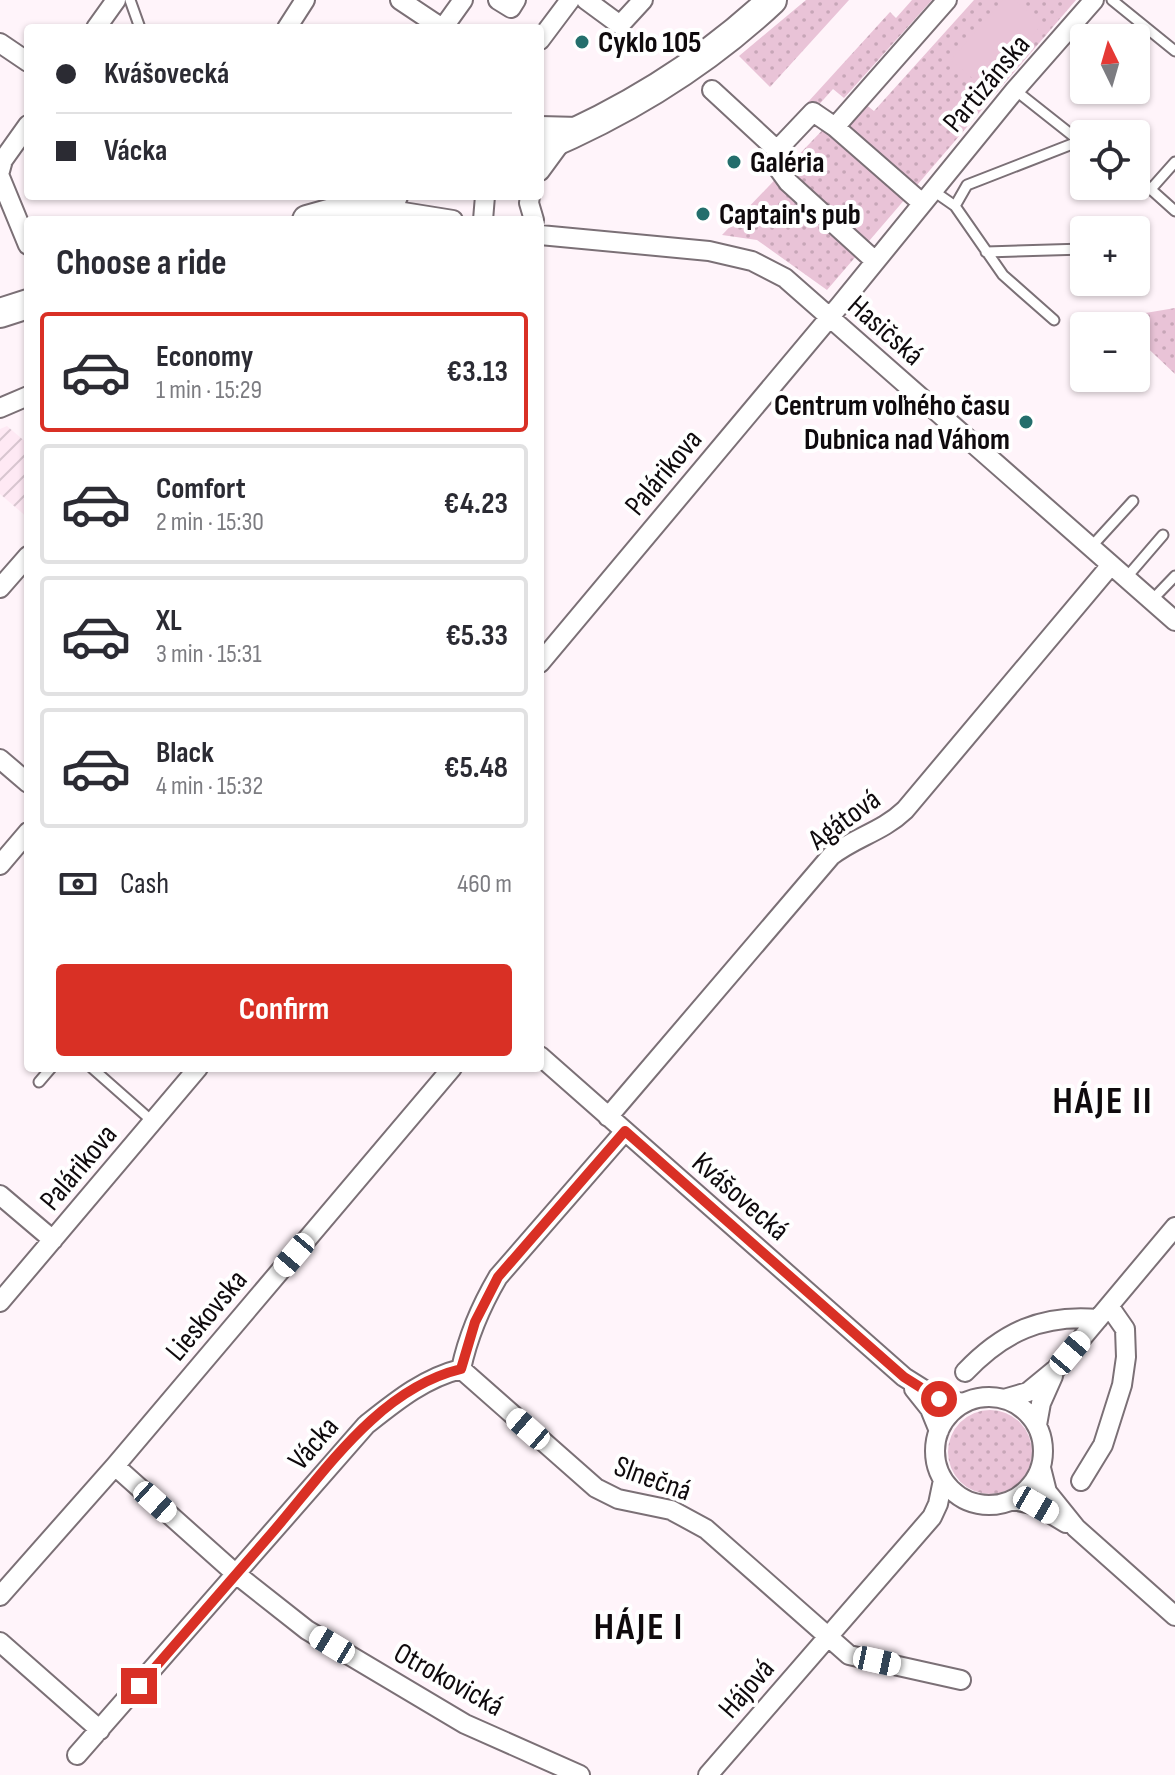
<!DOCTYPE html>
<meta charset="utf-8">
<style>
:root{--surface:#fff;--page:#f7f7f7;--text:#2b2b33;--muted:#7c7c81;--line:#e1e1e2;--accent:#d93025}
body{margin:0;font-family:"Sofia Sans Condensed",sans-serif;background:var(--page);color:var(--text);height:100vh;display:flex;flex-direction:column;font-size:30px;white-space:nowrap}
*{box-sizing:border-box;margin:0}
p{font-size:26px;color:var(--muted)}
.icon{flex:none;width:44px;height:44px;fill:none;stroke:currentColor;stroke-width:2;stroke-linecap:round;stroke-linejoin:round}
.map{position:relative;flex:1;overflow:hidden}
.drawer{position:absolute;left:24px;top:216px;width:520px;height:856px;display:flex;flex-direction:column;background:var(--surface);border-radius:8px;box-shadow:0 2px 6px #0004}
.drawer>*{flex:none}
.guide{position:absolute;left:24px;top:24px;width:520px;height:176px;border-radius:8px;box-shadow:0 2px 6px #0004;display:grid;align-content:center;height:176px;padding:0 32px;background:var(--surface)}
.needle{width:52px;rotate:355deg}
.controls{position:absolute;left:1070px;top:24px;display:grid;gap:16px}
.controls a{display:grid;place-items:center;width:80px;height:80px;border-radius:8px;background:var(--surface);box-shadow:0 2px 6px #0004;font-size:40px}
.end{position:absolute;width:36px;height:36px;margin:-18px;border:10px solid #d93025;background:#fff;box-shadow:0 0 0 4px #fff}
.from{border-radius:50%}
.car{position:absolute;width:24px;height:48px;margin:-24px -12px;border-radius:10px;box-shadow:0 0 6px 2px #0007;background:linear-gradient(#fff 24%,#345 0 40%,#fff 0 76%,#345 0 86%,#fff 0)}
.guide b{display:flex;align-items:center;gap:28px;height:76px;font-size:30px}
.guide b+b{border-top:2px solid var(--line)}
.guide i{width:20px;height:20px;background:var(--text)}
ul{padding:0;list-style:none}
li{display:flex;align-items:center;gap:24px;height:120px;margin:0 16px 12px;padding:0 16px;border:4px solid var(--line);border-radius:8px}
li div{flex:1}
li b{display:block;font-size:30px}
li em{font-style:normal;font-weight:700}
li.selected{border-color:var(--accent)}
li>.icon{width:72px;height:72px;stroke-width:1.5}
h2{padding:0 32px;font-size:36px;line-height:96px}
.pay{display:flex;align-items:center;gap:20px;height:88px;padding:0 32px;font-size:30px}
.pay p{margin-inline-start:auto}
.action{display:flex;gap:16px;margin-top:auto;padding:16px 32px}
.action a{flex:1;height:92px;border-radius:8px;background:var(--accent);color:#fff;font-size:32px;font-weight:700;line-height:92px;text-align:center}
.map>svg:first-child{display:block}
.industrial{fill:url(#industrial-furrows)}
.green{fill:url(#green-dots)}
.pitch{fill:#e9c3d7}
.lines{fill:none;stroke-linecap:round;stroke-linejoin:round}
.lane-casing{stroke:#7b7076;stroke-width:13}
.street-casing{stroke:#7b7076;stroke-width:22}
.primary-casing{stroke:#7b7076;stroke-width:32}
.lane{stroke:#fff;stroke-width:9}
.street{stroke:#fff;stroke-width:18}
.primary{stroke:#fff;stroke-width:28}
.route{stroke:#d93025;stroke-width:10}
.poi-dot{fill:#246e6c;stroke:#fff;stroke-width:3}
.labels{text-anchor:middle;stroke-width:8;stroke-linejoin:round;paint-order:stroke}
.poi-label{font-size:30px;font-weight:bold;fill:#0f0a0d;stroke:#fff;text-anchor:start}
.street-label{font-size:30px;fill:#0f0a0d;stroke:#fff}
.district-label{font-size:38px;font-weight:bold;letter-spacing:2px;fill:#0f0a0d;stroke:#fff}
</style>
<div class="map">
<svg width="1175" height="1775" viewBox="0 0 1175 1775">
<defs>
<pattern id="industrial-furrows" width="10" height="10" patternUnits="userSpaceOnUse" patternTransform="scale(2)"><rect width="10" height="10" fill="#fee9f4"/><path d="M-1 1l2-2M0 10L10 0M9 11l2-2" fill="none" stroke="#d8c6d0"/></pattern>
<pattern id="green-dots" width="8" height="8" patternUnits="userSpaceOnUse" patternTransform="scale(2)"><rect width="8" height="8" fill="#e9c3d7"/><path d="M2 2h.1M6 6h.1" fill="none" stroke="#c7a6b7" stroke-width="1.8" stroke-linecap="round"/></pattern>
</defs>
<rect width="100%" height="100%" fill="#fff4fa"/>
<path class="industrial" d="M7,426l21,18v74l-28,-24v-65z"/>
<path class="green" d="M806,0h43l-79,87 -31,-31z
M912,0h20l-88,98 -11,-9 -18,20 -7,-7 82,-90 6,6z
M974,0h102l-249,290 -70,-50 -35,-5 133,-139 19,15z
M1175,308v66l-39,-37v-11h-12l-8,-8z
M948 1452a42 42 0 1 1 84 0a42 42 0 1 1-84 0Z"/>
<path class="pitch" d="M1003,0h11l28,24 -56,66 -35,-30z"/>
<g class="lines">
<defs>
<path id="lane" d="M130,0l10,28
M1112,0l63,51
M1015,90l67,53
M1136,176l39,35
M1151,189l24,-27
M932,190l23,16 48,69 51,45
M955,206l12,-21 113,-44
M986,252l98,-3
M1091,547l42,-46
M1126,578l37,-43
M1152,600l23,-24
M92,1068l60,53
M39,1082l12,-14"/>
<path id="street" d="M400,0l42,28
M498,0l13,8 5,-8
M586,0l34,25 23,-25
M96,28l20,-28
M287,28l18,-28
M443,28l20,-28
M540,40l30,-40
M0,43l28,19
M712,90l65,60
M540,126l39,1
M835,127l112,-127
M0,171l3,-11 25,-35
M540,171l22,-30
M0,177l28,68
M530,196l-1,7 5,17
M372,207l81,13
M483,220l2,-24
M540,235l169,16 43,10 33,17 390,343
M875,261l-87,-79 -16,-22 5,-10 36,-38 22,15 87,76
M0,408l28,-12
M0,588l28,-32
M540,663l300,-358 175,-215 79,-90
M0,759l28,24
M0,865l28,-33
M540,1056l364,321 35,22 25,4
M608,1117l223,-261c24,-19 51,-24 74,-46l206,-245
M0,1195l53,45
M0,1302l198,-234
M461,1369l135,119 22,11 53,11 35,19 143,126 112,25
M965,1372c38,-40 77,-58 133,-53
M914,1389l16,20 9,22
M935 1451a54 54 0 1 1 108 0a54 54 0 1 1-108 0Z
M1004,1399l24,-7 28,-23 119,-142
M1037,1425l4,-22 12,-27
M115,1466l121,108 71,56 158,94 115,51
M1041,1468l6,24 29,36 99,88
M1081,1481l22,-36 19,-60 4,-28 -1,-28 -16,-23
M1013,1500l23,5 30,18
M0,1596l115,-130 337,-398
M0,1642l100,88
M77,1755l289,-330c29,-23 58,-47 95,-56 7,-33 20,-63 37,-92l127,-146
M708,1775l224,-258 6,-13 5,-24"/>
<path id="primary" d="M540,148c85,-36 164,-84 232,-148
M307,220l86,-24
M0,313l28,-9"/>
</defs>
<use href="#lane" class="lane-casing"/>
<use href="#street" class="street-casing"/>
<use href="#primary" class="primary-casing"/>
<use href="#lane" class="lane"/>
<use href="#street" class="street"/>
<use href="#primary" class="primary"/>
</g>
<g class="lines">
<path class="route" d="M139,1686c44,-51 88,-102 132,-152 53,-61 107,-145 190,-165l14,-47 23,-45 127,-146 279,246 35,22"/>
</g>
<g class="poi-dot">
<circle cx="582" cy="42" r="8"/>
<circle cx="734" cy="162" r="8"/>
<circle cx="703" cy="214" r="8"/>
<circle cx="1026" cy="422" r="8"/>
</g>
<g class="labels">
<g class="poi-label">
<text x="598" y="52">Cyklo 105</text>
<text x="750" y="172">Galéria</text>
<text x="719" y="224">Captain's pub</text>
<text x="1010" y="415" text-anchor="end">Centrum voľného času<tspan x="1010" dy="34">Dubnica nad Váhom</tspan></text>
</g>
<g class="street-label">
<text transform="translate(986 83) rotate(-50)" y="10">Partizánska</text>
<text transform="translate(886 330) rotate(41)" y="10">Hasičská</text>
<text transform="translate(663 472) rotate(-50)" y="10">Palárikova</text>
<text transform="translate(844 819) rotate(-36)" y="10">Agátová</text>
<text transform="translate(78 1167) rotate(-50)" y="10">Palárikova</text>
<text transform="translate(741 1196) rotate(41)" y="10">Kvášovecká</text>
<text transform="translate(206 1315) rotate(-50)" y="10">Lieskovska</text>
<text transform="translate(313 1443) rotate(-49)" y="10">Vácka</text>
<text transform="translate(653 1478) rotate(20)" y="10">Slnečná</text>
<text transform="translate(449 1679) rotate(29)" y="10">Otrokovická</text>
<text transform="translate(746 1688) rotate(-49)" y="10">Hájová</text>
</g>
<g class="district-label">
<text x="1103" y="1113">HÁJE II</text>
<text x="639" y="1639">HÁJE I</text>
</g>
</g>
</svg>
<div class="controls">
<a><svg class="needle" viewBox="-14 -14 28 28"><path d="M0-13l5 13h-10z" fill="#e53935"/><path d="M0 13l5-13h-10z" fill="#7c7c81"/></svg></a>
<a><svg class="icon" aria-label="locate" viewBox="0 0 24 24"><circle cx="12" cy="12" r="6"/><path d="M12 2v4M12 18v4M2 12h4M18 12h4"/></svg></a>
<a>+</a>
<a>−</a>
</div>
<i class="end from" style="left:939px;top:1399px"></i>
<i class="end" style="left:139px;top:1686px"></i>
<i class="car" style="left:294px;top:1255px;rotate:220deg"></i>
<i class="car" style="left:1070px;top:1353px;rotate:40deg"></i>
<i class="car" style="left:528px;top:1429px;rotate:311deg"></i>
<i class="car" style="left:155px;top:1502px;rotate:132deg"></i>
<i class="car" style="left:1036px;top:1505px;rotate:120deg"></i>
<i class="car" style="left:332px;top:1645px;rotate:301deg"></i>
<i class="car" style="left:877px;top:1661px;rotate:102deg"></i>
<div class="guide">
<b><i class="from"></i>Kvášovecká</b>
<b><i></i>Vácka</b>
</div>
<section class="drawer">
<h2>Choose a ride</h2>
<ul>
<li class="selected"><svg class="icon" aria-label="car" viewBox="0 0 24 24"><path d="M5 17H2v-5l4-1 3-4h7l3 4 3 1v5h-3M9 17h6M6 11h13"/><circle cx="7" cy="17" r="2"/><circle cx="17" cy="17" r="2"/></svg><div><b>Economy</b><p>1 min · 15:29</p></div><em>€3.13</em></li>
<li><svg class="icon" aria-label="car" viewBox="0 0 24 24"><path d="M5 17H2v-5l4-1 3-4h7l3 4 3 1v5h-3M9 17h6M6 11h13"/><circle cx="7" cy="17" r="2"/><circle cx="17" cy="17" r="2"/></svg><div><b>Comfort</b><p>2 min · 15:30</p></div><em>€4.23</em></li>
<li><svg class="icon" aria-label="car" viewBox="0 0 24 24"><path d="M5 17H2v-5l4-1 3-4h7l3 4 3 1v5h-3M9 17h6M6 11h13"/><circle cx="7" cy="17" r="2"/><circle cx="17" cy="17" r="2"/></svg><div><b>XL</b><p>3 min · 15:31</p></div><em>€5.33</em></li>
<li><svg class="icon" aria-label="car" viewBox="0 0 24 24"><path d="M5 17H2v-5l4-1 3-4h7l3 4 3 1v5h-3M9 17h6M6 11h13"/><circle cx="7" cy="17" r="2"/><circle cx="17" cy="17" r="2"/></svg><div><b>Black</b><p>4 min · 15:32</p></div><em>€5.48</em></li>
</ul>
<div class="pay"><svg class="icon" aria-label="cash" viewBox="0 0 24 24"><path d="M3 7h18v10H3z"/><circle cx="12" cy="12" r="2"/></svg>Cash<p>460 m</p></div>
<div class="action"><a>Confirm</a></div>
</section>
</div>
